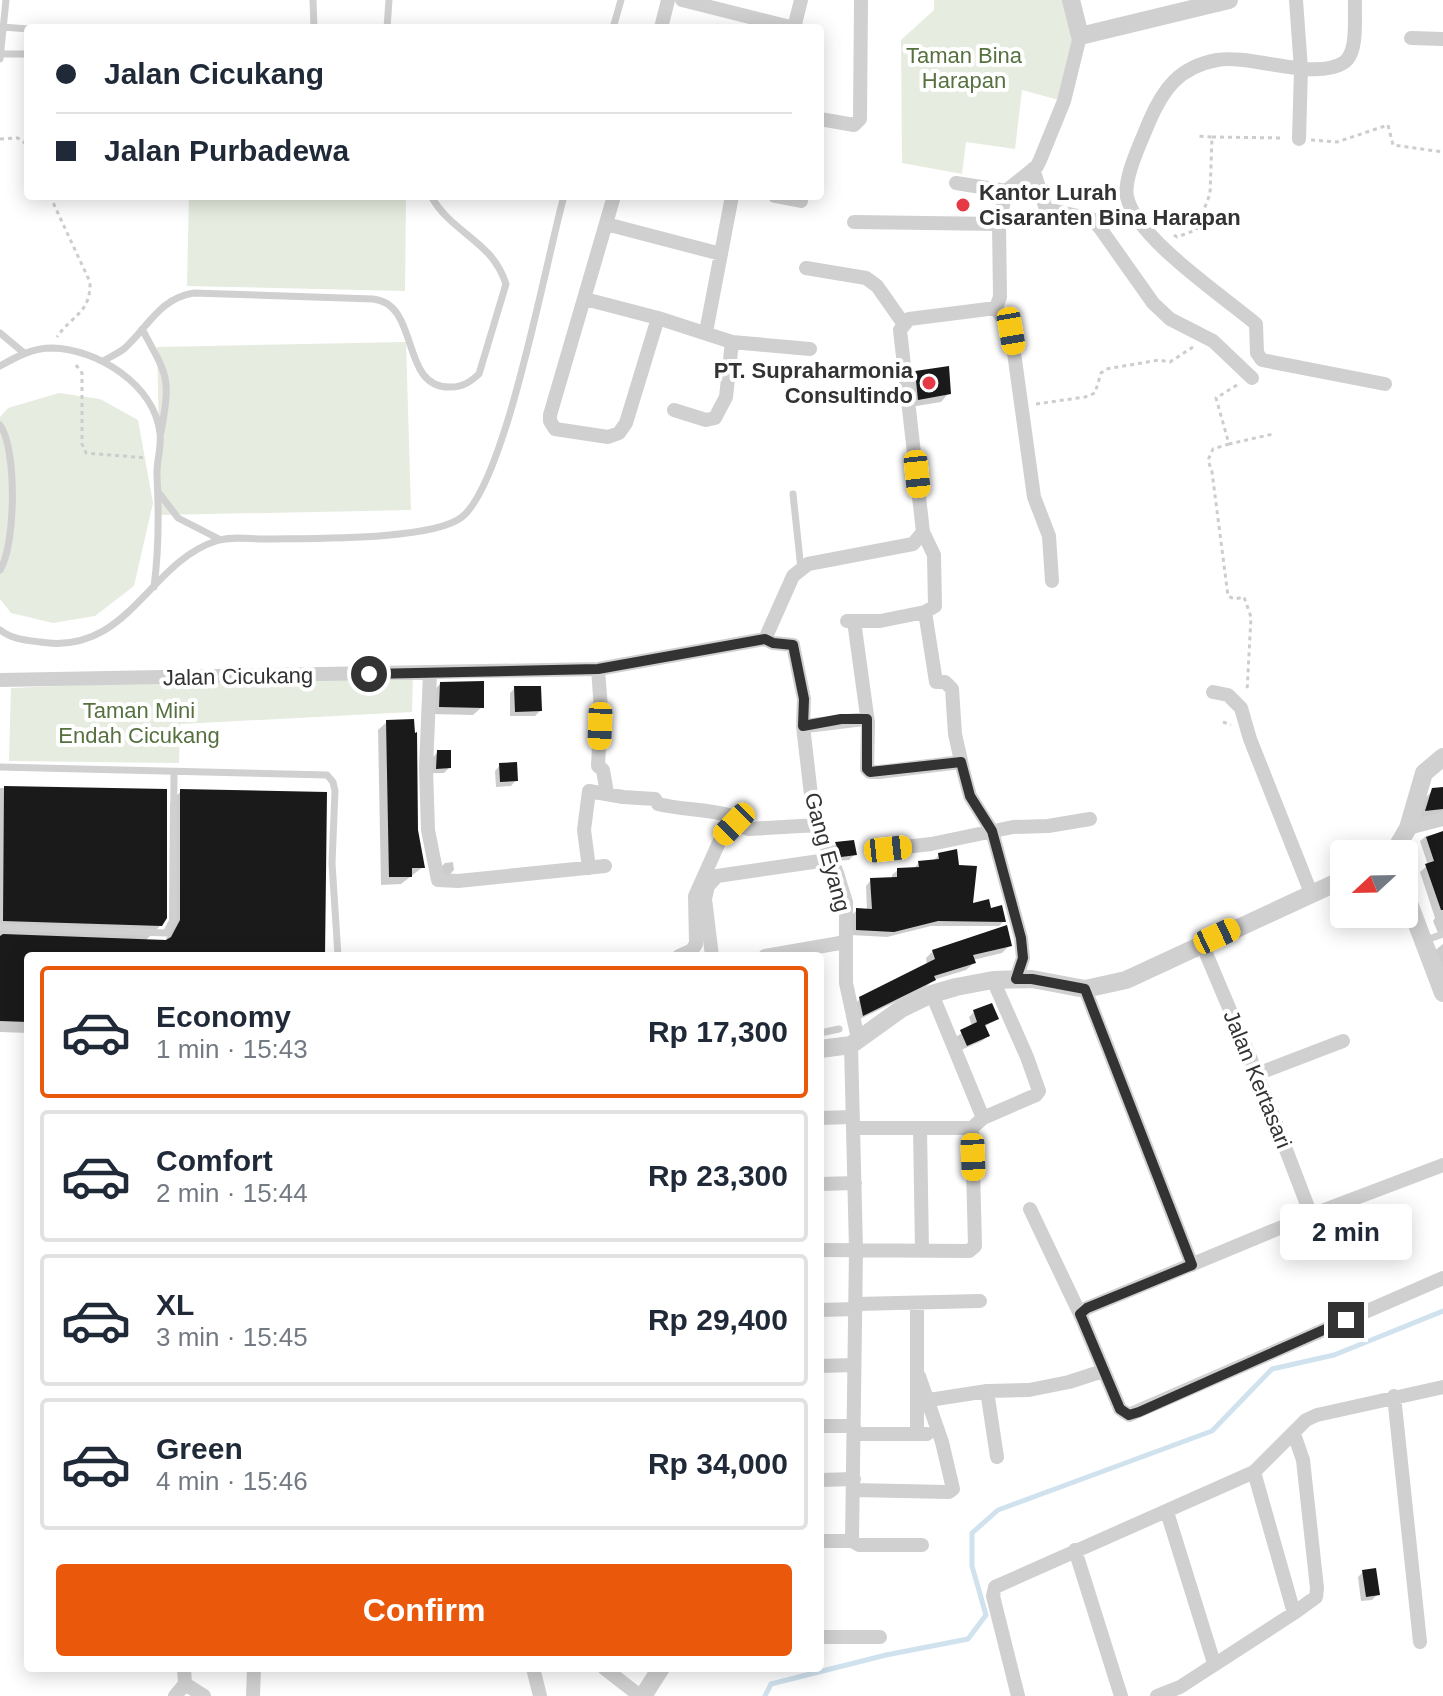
<!DOCTYPE html>
<meta charset="utf-8">
<style>
:root{--surface:#fff;--page:#f6f6f7;--text:#1f2937;--muted:#747a83;--line:#e0e1e3;--accent:#ea580c}
body{margin:0;font-family:Helvetica,sans-serif;background:var(--page);color:var(--text);height:100vh;display:flex;flex-direction:column;font-size:30px;white-space:nowrap}
*{box-sizing:border-box;margin:0}
p{font-size:26px;color:var(--muted)}
.icon{flex:none;width:44px;height:44px;fill:none;stroke:currentColor;stroke-width:2;stroke-linecap:round;stroke-linejoin:round}
.map{position:relative;flex:1;overflow:hidden}
.drawer{position:absolute;left:24px;top:952px;width:800px;height:720px;display:flex;flex-direction:column;background:var(--surface);border-radius:8px;box-shadow:0 4px 20px #0003}
.drawer>*{flex:none}
.banner{position:absolute;left:24px;top:24px;width:800px;height:176px;border-radius:8px;box-shadow:0 4px 20px #0003;display:grid;align-content:center;height:176px;padding:0 32px;background:var(--surface)}
.needle{width:52px;rotate:248deg}
.buttons{position:absolute;left:1330px;top:840px;display:grid;gap:16px}
.buttons a{display:grid;place-items:center;width:88px;height:88px;border-radius:8px;background:var(--surface);box-shadow:0 4px 20px #0003;font-size:40px}
.end{position:absolute;width:36px;height:36px;margin:-18px;border:10px solid #333;background:#fff;box-shadow:0 0 0 4px #fff}
.from{border-radius:50%}
.bubble{position:absolute;height:56px;border-radius:8px;background:var(--surface);box-shadow:0 4px 20px #0003;font-size:26px;font-weight:600;line-height:56px;text-align:center}
.car{position:absolute;width:24px;height:48px;margin:-24px -12px;border-radius:10px;box-shadow:0 0 6px 2px #0007;background:linear-gradient(#f5c518 24%,#345 0 40%,#f5c518 0 76%,#345 0 86%,#f5c518 0)}
.banner b{display:flex;align-items:center;gap:28px;height:76px;font-size:30px}
.banner b+b{border-top:2px solid var(--line)}
.banner i{width:20px;height:20px;background:var(--text)}
ul{padding:14px 0 0;list-style:none}
li{display:flex;align-items:center;gap:24px;height:132px;margin:0 16px 12px;padding:0 16px;border:4px solid var(--line);border-radius:8px}
li div{flex:1}
li b{display:block;font-size:30px}
li em{font-style:normal;font-weight:600}
li.current{border-color:var(--accent)}
li>.icon{width:72px;height:72px;stroke-width:1.5}
.primary-button{display:flex;gap:16px;margin-top:auto;padding:16px 32px}
.primary-button a{flex:1;height:92px;border-radius:8px;background:var(--accent);color:#fff;font-size:32px;font-weight:600;line-height:92px;text-align:center}
.map>svg:first-child{display:block}
.green{fill:#e6ecdf}
.shadow{fill:#0003}
.lines{fill:none;stroke-linecap:round;stroke-linejoin:round}
.stream{stroke:#cfe2ee;stroke-width:5}
.building{fill:#1a1a1a}
.path{stroke:#cdcdcd;stroke-width:3;stroke-dasharray:4 4;stroke-linecap:butt}
.service{stroke:#d0d0d0;stroke-width:7}
.minor{stroke:#d0d0d0;stroke-width:14}
.tertiary{stroke:#d0d0d0;stroke-width:18}
.route{stroke:#333;stroke-width:10}
.poi-dot{fill:#e63946;stroke:#fff;stroke-width:3}
.labels{text-anchor:middle;stroke-width:8;stroke-linejoin:round;paint-order:stroke}
.park-label{font-size:22px;fill:#56703f;stroke:#fff}
.poi-label{font-size:22px;font-weight:bold;fill:#333;stroke:#fff;text-anchor:start}
.street-label{font-size:22px;fill:#333;stroke:#fff}
</style>
<div class="map">
<svg width="1443" height="1696" viewBox="0 0 1443 1696">
<rect width="100%" height="100%" fill="#fff"/>
<path class="green" d="M934,0h134l9,45 -18,55 -37,-10 -7,59 -49,-7 -4,32 -60,-11 -1,-123 33,-30z
M189,196h217l-1,95 -218,-5z
M406,342l5,168 -250,5 -4,-168z
M59,393l41,6 38,21 15,83 -19,83 -39,30 -42,7 -42,-10 -11,-14v-182l8,-9z
M413,671l-1,41 -232,12 -1,39 -170,-2 2,-73z"/>
<path class="shadow" d="M916,373l33,20 -8,9 -31,5 -3,-25z
M440,684l42,23 -9,8 -42,-1 1,-22z
M515,688l25,23 -5,5h-25v-23z
M387,722l36,145 -22,17 -20,1 -3,-155z
M438,752l11,16 -5,5h-12v-15z
M500,765l16,15 -5,6 -15,1 -1,-16z
M0,788l165,3 -4,134 -16,16h20l4,-8 1,-130 11,-12 142,165h-295v77l-28,-1z
M1443,789v29l-28,4 6,-20 12,-12z
M1443,832v105l-5,-4 -5,-12 2,-3 -15,-46 8,-7 -8,-24 6,-5z
M836,844l19,10 -6,6 -13,1 -5,-12z
M939,855l18,12 14,38 18,5 15,11 -5,5h-68l-44,11 -36,-2v-19l6,-6 10,1 -1,-25 5,-6 21,-1v-4l6,-5 15,-1 6,-6 15,-3z
M453,862l1,8 -5,5h-8l-1,-7 5,-5z
M1443,944v23l-4,2 -6,-17z
M1010,945l-8,8 -29,7 1,3 -8,7 -33,10 -7,7 -70,34 -3,-15 7,-7 67,-34 -1,-7 7,-7z
M974,1012l23,7 -13,8 4,9 -6,5 -21,9 -5,-13 16,-11 -3,-9z
M1363,1572l15,22 -6,6 -11,1 -3,-24z"/>
<g class="lines">
<path class="stream" d="M765,1696l6,-12 115,-29 82,-16 18,-24 -14,-49v-33l26,-23 214,-79 60,-62 62,-14 109,-44"/>
</g>
<path class="building" d="M949,366l2,28 -33,6 -3,-29z
M484,681v27l-45,-1 1,-25z
M514,686h27l1,25 -27,1z
M414,719l1,14 2,-1 1,98 7,38h-13v9h-23l-3,-157z
M437,750h14v18l-15,1z
M517,762l1,19 -18,1 -1,-19z
M4,786l163,3v129l-5,8 -159,-5z
M1443,787v22l-18,2 7,-23z
M180,789l147,3 -2,164h-297v66l-28,-1v-85l3,-2 163,6 5,-3 9,-17z
M1443,831v79h-2l-16,-46 9,-3 -8,-24z
M854,840l3,15 -16,2 -6,-15z
M957,849l2,16 18,1 -4,37 16,-4 2,9 11,-3 4,17 -68,-1 -44,11 -38,-2v-22l16,1 -2,-31 27,-1v-9l22,-1 -1,-6 21,-2 -1,-6z
M1007,925l5,21 -39,9 3,8 -42,13 2,4 -73,36 -4,-19 76,-38 -3,-9z
M992,1003l7,16 -14,6 5,11 -23,10 -7,-16 17,-8 -4,-12z
M1376,1568l4,27 -14,2 -4,-27z"/>
<g class="lines">
<path class="path" d="M1212,137l72,1
M0,139l18,-1 10,7
M1311,140l26,2 51,-17 5,20 50,7
M50,196l40,86c1,31 -18,33 -33,55
M1174,235l3,2 19,-7 14,-36 2,-57 -15,-1
M76,365l6,8v71l4,9 61,5
M1237,385l-21,13 13,46 44,-10
M1036,404l49,-7 10,-4 6,-20 5,-4 53,-9 11,2 23,-15
M1229,444l-16,5 -5,11 4,12 16,124 6,3 10,-2 7,20 -4,75
M1223,722l8,3"/>
<path class="service" d="M313,0l1,28
M3,27l25,2
M387,28l2,-28
M613,28l8,-28
M1,54h27
M0,59l6,-59
M142,329c26,48 29,48 19,103
M0,333l24,20
M103,361c7,-4 16,-8 22,-13 23,-21 35,-50 69,-55l179,6c48,5 26,90 78,88 12,0 19,-5 28,-13l27,-90c-14,-44 -54,-50 -75,-88
M0,366c16,-9 32,-18 52,-18 45,1 102,36 108,85 2,14 -4,29 -3,43 2,38 2,73 -3,111
M0,425c17,23 16,120 0,145
M159,493l19,25 41,21
M793,494l8,75
M0,630c12,9 24,10 40,12 88,14 108,-79 176,-101 14,-5 33,-2 48,-2 42,-1 168,2 198,-22 44,-35 84,-257 102,-321
M0,767l327,8 6,7 2,9 -3,72 6,93
M0,927l166,6 7,-13 1,-147
M1426,940l17,-6
M820,1033l19,-4"/>
<path class="minor" d="M682,0l112,28 7,-28
M1296,0l5,69 -2,70
M1355,0c-1,17 4,54 -12,63 -29,18 -93,-9 -126,-3 -38,7 -54,29 -68,62 -7,18 -26,56 -22,75 9,41 96,99 129,127l1,29 5,7 123,24
M661,28l7,-28
M1411,38l32,1
M820,119l34,6 6,-6 1,-119
M1033,169l13,40 46,10 8,9 53,75 17,16 43,22 39,37
M956,183l50,8
M614,196l-64,219v6l5,8 53,8 11,-4 7,-10 32,-105
M775,196l26,5
M854,222l145,2
M606,224l115,30
M806,268l60,10 11,8 26,37
M585,299l73,19 74,24 78,7
M996,308l15,23 23,166 15,39 3,45
M706,332l26,-136
M674,410l32,10 9,-2 11,-21 6,-55
M923,532l11,23 1,51 -10,6 11,70h9l7,7 3,45 8,36 7,26 22,35 29,107 2,20 -7,21
M847,621h33l45,-9
M854,621l14,102 -1,46 3,3h9l82,-10
M765,639l8,4 20,2 11,54 -1,27 8,69 10,39 16,39 9,29v81l12,56
M598,669l4,54 -2,3 -2,40 5,4 4,23
M430,673l-4,95 2,62 10,50 20,1 147,-15
M0,680l598,-11 167,-30 28,-63 15,-12 105,-20 10,-12 -23,-202 9,-11 87,-11 4,-11 -1,-73 7,-33 31,-25 3,-6 24,-59 16,-65
M1213,692l15,3 13,13 9,31 61,154
M803,726c22,-2 42,-5 64,-7
M1408,828l35,-9
M888,849l43,-5 82,-17 35,-1 42,-7
M589,868l-5,-38 5,-39 34,6 32,2 3,5c25,6 50,5 74,12l2,8 15,5 69,-4
M1202,944l55,130 54,141
M679,956l13,-6 4,-6 -1,-48 26,-58 13,-14
M712,956l-7,-57 3,-13 9,-10 103,-15
M765,956l75,-13
M1085,989l107,276
M932,994l51,124
M851,1045l5,205 -4,291
M1257,1074l86,-33
M820,1118l33,-1
M854,1128h118l11,-10 53,-23 3,-4 -12,-34 -34,-77
M920,1128l2,123
M1443,1165l-132,50 -224,93 -7,6 40,95 9,6 314,-137
M820,1184l35,-1
M1030,1209l50,105
M820,1250l149,1 6,-5 -3,-118
M856,1304l124,-3
M917,1304v130
M820,1310l36,-1
M820,1366l34,-1
M987,1391l10,66
M1394,1396l26,246
M929,1400l58,-9 42,-1 40,-8 34,-11
M820,1426h34
M854,1434h73
M820,1480l34,-1
M853,1490l96,2 4,-3 -11,-47 -23,-66
M1167,1512l47,151
M820,1541h32l7,4h63
M1075,1550l46,146
M1294,1613l22,-16 1,-9 -14,-128 -9,-26
M820,1637h60
M533,1668l7,28
M604,1668l36,28
M185,1684l19,12
M175,1696l10,-12 -1,-16
M253,1696l1,-28
M1018,1696l-25,-100 2,-9 259,-115
M1157,1696l23,-9 114,-74 -40,-141 52,-52 11,-5 126,-28"/>
<path class="tertiary" d="M1071,0l9,36 149,-36
M1393,854l15,-26 16,-55 19,-16
M1404,890l39,103
M820,1049l31,-4 50,-36 31,-15 24,-7 37,-7 39,-1 53,10 41,-9 218,-101
M643,1696l18,-28"/>
</g>
<g class="lines">
<path class="route" d="M369,674l229,-5 167,-30 8,4 20,2 11,54 -1,27 38,-7h26v50l3,3 91,-10 9,34 22,35 29,107 2,20 -7,21h16l53,10 107,276 -105,43 -7,6 40,95 9,6 10,-3 207,-92"/>
</g>
<g class="poi-dot">
<circle cx="963" cy="205" r="8"/>
<circle cx="929" cy="383" r="8"/>
</g>
<g class="labels">
<g class="park-label">
<text x="964" y="63">Taman Bina<tspan x="964" dy="25">Harapan</tspan></text>
<text x="139" y="718">Taman Mini<tspan x="139" dy="25">Endah Cicukang</tspan></text>
</g>
<g class="poi-label">
<text x="979" y="200">Kantor Lurah<tspan x="979" dy="25">Cisaranten Bina Harapan</tspan></text>
<text x="913" y="378" text-anchor="end">PT. Supraharmonia<tspan x="913" dy="25">Consultindo</tspan></text>
</g>
<g class="street-label">
<text transform="translate(238 676) rotate(-1)" y="8">Jalan Cicukang</text>
<text transform="translate(828 852) rotate(75)" y="8">Gang Eyang</text>
<text transform="translate(1258 1079) rotate(68)" y="8">Jalan Kertasari</text>
</g>
</g>
</svg>
<div class="buttons">
<a><svg class="needle" viewBox="-14 -14 28 28"><path d="M0-13l5 13h-10z" fill="#e53935"/><path d="M0 13l5-13h-10z" fill="#747a83"/></svg></a>
</div>
<i class="end from" style="left:369px;top:674px"></i>
<i class="end" style="left:1346px;top:1320px"></i>
<div class="bubble" style="left:1280px;top:1204px;width:132px">2 min</div>
<i class="car" style="left:1011px;top:331px;rotate:170deg"></i>
<i class="car" style="left:917px;top:474px;rotate:174deg"></i>
<i class="car" style="left:600px;top:726px;rotate:182deg"></i>
<i class="car" style="left:734px;top:824px;rotate:224deg"></i>
<i class="car" style="left:888px;top:849px;rotate:84deg"></i>
<i class="car" style="left:1217px;top:936px;rotate:65deg"></i>
<i class="car" style="left:973px;top:1157px;rotate:178deg"></i>
<div class="banner">
<b><i class="from"></i>Jalan Cicukang</b>
<b><i></i>Jalan Purbadewa</b>
</div>
<section class="drawer">
<ul>
<li class="current"><svg class="icon" aria-label="car" viewBox="0 0 24 24"><path d="M5 17H2v-5l4-1 3-4h7l3 4 3 1v5h-3M9 17h6M6 11h13"/><circle cx="7" cy="17" r="2"/><circle cx="17" cy="17" r="2"/></svg><div><b>Economy</b><p>1 min · 15:43</p></div><em>Rp 17,300</em></li>
<li><svg class="icon" aria-label="car" viewBox="0 0 24 24"><path d="M5 17H2v-5l4-1 3-4h7l3 4 3 1v5h-3M9 17h6M6 11h13"/><circle cx="7" cy="17" r="2"/><circle cx="17" cy="17" r="2"/></svg><div><b>Comfort</b><p>2 min · 15:44</p></div><em>Rp 23,300</em></li>
<li><svg class="icon" aria-label="car" viewBox="0 0 24 24"><path d="M5 17H2v-5l4-1 3-4h7l3 4 3 1v5h-3M9 17h6M6 11h13"/><circle cx="7" cy="17" r="2"/><circle cx="17" cy="17" r="2"/></svg><div><b>XL</b><p>3 min · 15:45</p></div><em>Rp 29,400</em></li>
<li><svg class="icon" aria-label="car" viewBox="0 0 24 24"><path d="M5 17H2v-5l4-1 3-4h7l3 4 3 1v5h-3M9 17h6M6 11h13"/><circle cx="7" cy="17" r="2"/><circle cx="17" cy="17" r="2"/></svg><div><b>Green</b><p>4 min · 15:46</p></div><em>Rp 34,000</em></li>
</ul>
<div class="primary-button"><a>Confirm</a></div>
</section>
</div>
